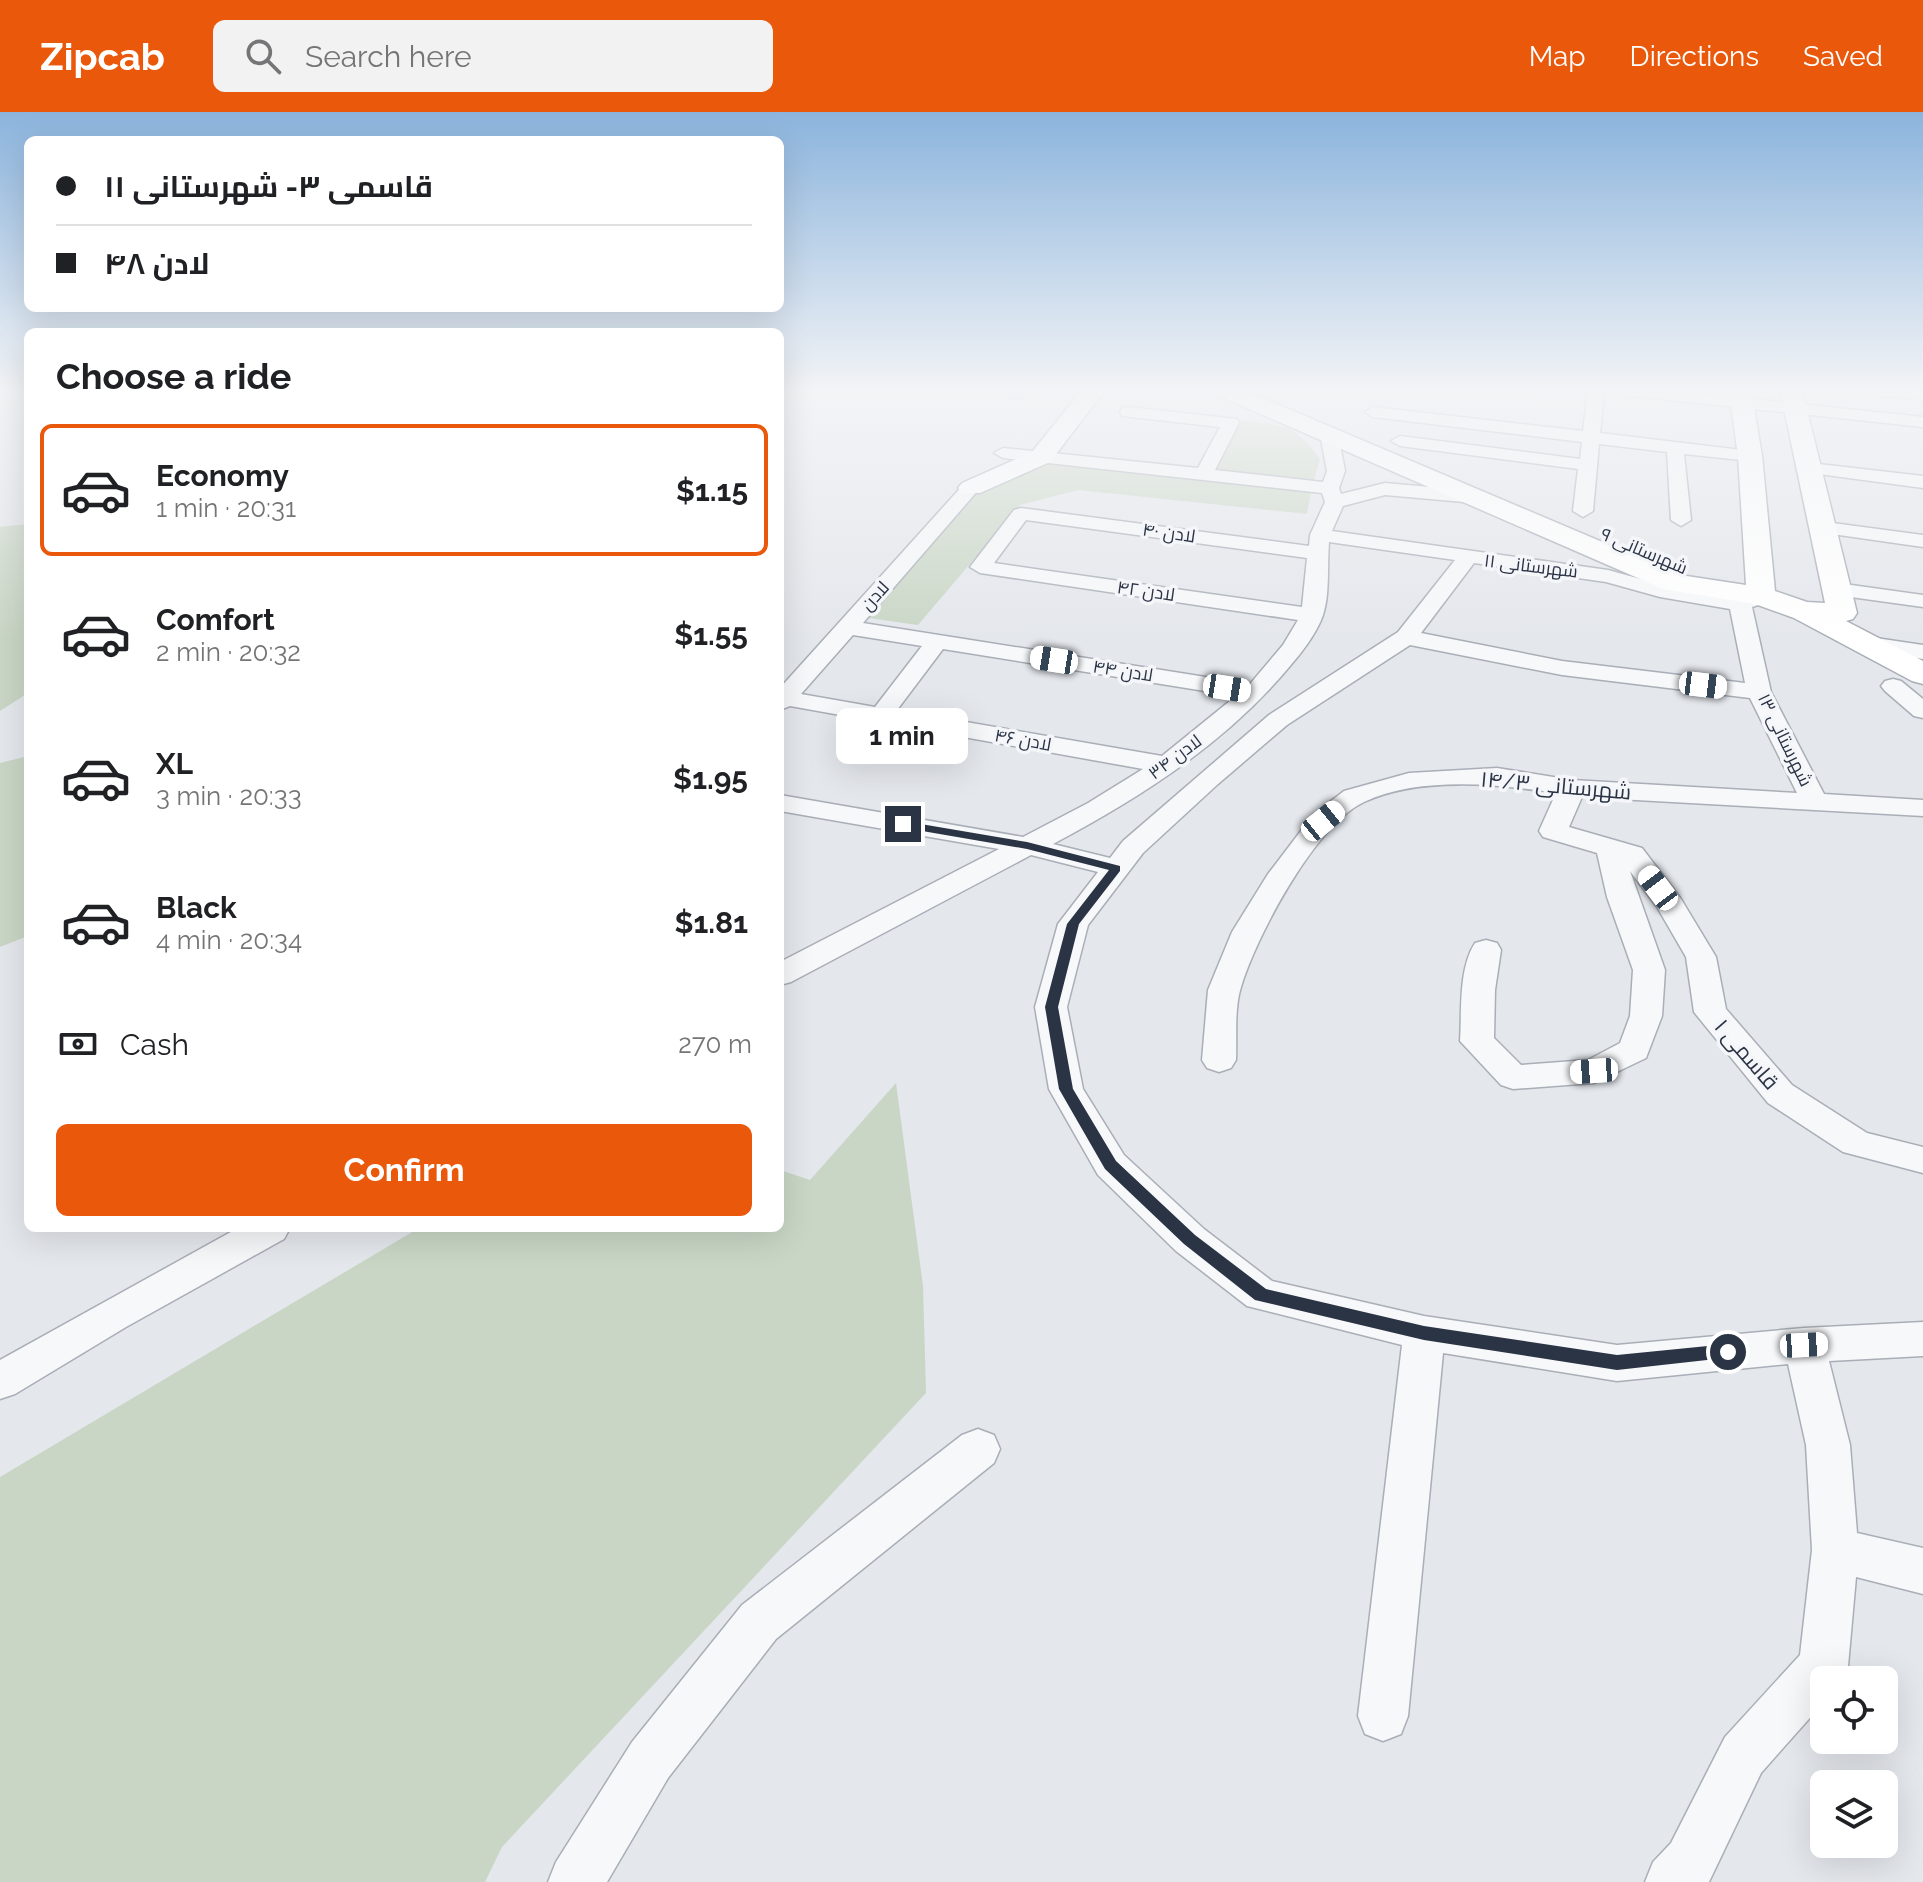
<!DOCTYPE html>
<meta charset="utf-8">
<style>
:root{--surface:#fff;--page:#f2f2f2;--text:#202124;--muted:#757577;--line:#e0e0e0;--accent:#ea580c}
body{margin:0;font-family:Raleway,Cairo,sans-serif;background:var(--page);color:var(--text);height:100vh;display:flex;flex-direction:column;font-size:30px;white-space:nowrap}
*{box-sizing:border-box;margin:0}
p{font-size:26px;color:var(--muted)}
.icon{flex:none;width:44px;height:44px;fill:none;stroke:currentColor;stroke-width:2;stroke-linecap:round;stroke-linejoin:round}
.map{position:relative;flex:1;overflow:hidden}
.panel{position:absolute;left:24px;top:216px;width:760px;height:904px;display:flex;flex-direction:column;background:var(--surface);border-radius:12px;box-shadow:0 8px 32px #0002}
.panel>*{flex:none}
.guide{position:absolute;left:24px;top:24px;width:760px;height:176px;border-radius:12px;box-shadow:0 8px 32px #0002;display:grid;align-content:center;height:176px;padding:0 32px;background:var(--surface)}
.fabs{position:absolute;left:1810px;top:1554px;display:grid;gap:16px}
.fabs a{display:grid;place-items:center;width:88px;height:88px;border-radius:12px;background:var(--surface);box-shadow:0 8px 32px #0002;font-size:40px}
.end{position:absolute;width:36px;height:36px;margin:-18px;border:10px solid #2b3445;background:#fff;box-shadow:0 0 0 4px #fff}
.from{border-radius:50%}
.bubble{position:absolute;height:56px;border-radius:12px;background:var(--surface);box-shadow:0 8px 32px #0002;font-size:26px;font-weight:700;line-height:56px;text-align:center}
.car{position:absolute;width:24px;height:48px;margin:-24px -12px;border-radius:10px;box-shadow:0 0 6px 2px #0007;background:linear-gradient(#fff 24%,#345 0 40%,#fff 0 76%,#345 0 86%,#fff 0)}
.guide b{display:flex;align-items:center;gap:28px;height:76px;font-size:30px}
.guide b+b{border-top:2px solid var(--line)}
.guide i{width:20px;height:20px;background:var(--text)}
ul{padding:0;list-style:none}
li{display:flex;align-items:center;gap:24px;height:132px;margin:0 16px 12px;padding:0 16px;border:4px solid transparent;border-radius:12px}
li div{flex:1}
li b{display:block;font-size:30px}
li em{font-style:normal;font-weight:700}
li.current{border-color:var(--accent)}
li>.icon{width:72px;height:72px;stroke-width:1.5}
h2{padding:0 32px;font-size:36px;line-height:96px}
.pay{display:flex;align-items:center;gap:20px;height:88px;padding:0 32px;font-size:30px}
.pay p{margin-inline-start:auto}
.cta{display:flex;gap:16px;margin-top:auto;padding:16px 32px}
.cta a{flex:1;height:92px;border-radius:12px;background:var(--accent);color:#fff;font-size:32px;font-weight:700;line-height:92px;text-align:center}
header{display:flex;align-items:center;gap:48px;box-sizing:border-box;height:112px;padding:0 40px;background:var(--accent);color:#fff}
header strong{font-size:38px}
nav{display:flex;gap:44px;margin-inline-start:auto;font-size:28px}
.search{width:560px;height:72px;background:var(--page);display:flex;align-items:center;gap:20px;box-sizing:border-box;padding:0 28px;border-radius:12px;color:var(--muted);font-size:30px}
.map>svg:first-child{display:block}
.green{fill:#c9d6c5}
.building{fill:#bbc0ca}
.lines{fill:none;stroke-linecap:round;stroke-linejoin:round}
.street-casing{stroke:#a9aeb7;stroke-width:3}
.secondary-casing{stroke:#a9aeb7;stroke-width:3}
.street{fill:#f7f8fa;fill-rule:evenodd}
.secondary{fill:#fff;fill-rule:evenodd}
.route{fill:#2b3445}
.labels{text-anchor:middle;stroke-width:7;stroke-linejoin:round;paint-order:stroke}
.far-street-label{font-size:18px;fill:#2b3445;stroke:#f4f6f9}
.street-label{font-size:22px;fill:#2b3445;stroke:#f4f6f9}
</style>
<header>
<strong>Zipcab</strong>
<div class="search"><svg class="icon" aria-label="search" viewBox="0 0 24 24"><circle cx="10" cy="10" r="6"/><path d="M15 15l6 6"/></svg>Search here</div>
<nav><a>Map</a><a>Directions</a><a>Saved</a></nav>
</header>
<div class="map">
<svg width="1923" height="1770" viewBox="0 0 1923 1770">
<rect width="100%" height="100%" fill="#e4e7ec"/>
<path class="green" d="M1237,308c44,6 55,0 83,39l-6,21 -104,-12z
M1042,351l269,29 -4,22 -229,-24 -58,15 -102,120 -56,-8 101,-115 37,-25z
M28,412v169l-28,18v-184z
M28,644v180l-28,11v-184z
M896,971l27,203 3,107 -424,454 -17,35h-485v-405l419,-249h361v-58l30,10z"/>
<path class="building" d="M965,278h65l-11,12z"/>
<g class="lines">
<defs>
<path id="street" d="M1588,278h16l-4,43 150,18 9,5 -9,5 -66,-7 7,66 -10,6 -10,-6 -4,-68 -68,-8 -6,67 -10,6 -10,-6 5,-42 -178,-23 -9,-5 9,-5 180,23 2,-17 -209,-25 -8,-5 8,-5 210,24z
M1614,278h53l256,27v10l-301,-32z
M1867,278h56v10l-48,-5z
M1128,295l109,12 2,4 -24,47 108,12 4,-11 -7,-37 9,-5 9,5 7,37 -6,17 2,6 44,-11 90,8 9,6 -9,6 -90,-8 -42,11 -11,25 276,39 54,15 77,12 21,-6 8,1 3,5 -3,5 -16,5 19,85 53,102 99,6v16l-341,-19 -13,30 73,21 39,51 35,58 10,52 66,76 75,48 56,14v26l-80,-21 -75,-49 -74,-91 -8,-55 -29,-50 -27,-36 35,99 -3,46 -16,42 -52,25 -81,6 -12,-4 -41,-44c2,-29 -2,-72 15,-98l11,-3 11,3 4,7 -6,40 -1,48 27,27 67,-5 32,-17 10,-27 3,-46 -26,-73 -10,-44 -54,-16 -4,-6 17,-38c-59,-9 -136,-17 -192,9 -49,23 -108,135 -123,185 -7,22 -4,50 -5,73l-5,8 -12,4 -12,-4 -5,-8 6,-70 24,-58 36,-58 45,-59 31,-24 65,-18 88,-5 75,12 225,13 -47,-95 -188,-23 -152,-30 -123,80 -69,59 -75,69 -55,72 -21,82 16,82 41,66 80,74 68,52 152,35 193,29 187,-17 119,-6v34l-94,5 21,84 7,88 66,15v46l-67,-17 -8,89 -6,14h-18v22l-63,71 -52,109h-64l8,-20 18,-19 54,-106 75,-82 12,-105 -6,-105 -18,-81 -171,17 -174,-28 -35,363 -7,18 -18,7 -18,-7 -7,-18 44,-371 -155,-39 -71,-55 -78,-76 -49,-86 -14,-82 23,-83 40,-52 -67,-17 -240,127 -11,3v-23l219,-113 -219,-38v-16l243,42 65,-34 55,-34 -353,-63 -10,4v-22l184,-204 7,-2 9,6 -117,135 387,61 33,-39 15,-25 -318,-47 -10,-6 44,-57 7,-2 288,38 1,-11 15,-33 -3,-9 -319,-35 -9,-5 9,-5 195,20 22,-41 -98,-11 -2,-4 2,-4zM1026,408l281,38 -5,49 -308,-44zM1329,430l126,18 -57,72 -129,83 -146,126 -13,17 -57,-14c87,-46 173,-101 237,-178 12,-14 27,-33 33,-51 7,-21 4,-50 6,-73zM1474,451l132,19 54,15 70,12 15,74 -183,-22 -141,-28zM853,523l69,11 -47,61 -74,-13zM943,537l293,47 -74,60 -265,-46z
M1810,351l113,13v12l-119,-16 -3,-4z
M1825,410l98,13v12l-105,-15 -3,-4 3,-4z
M1837,471l86,12v12l-94,-13 -3,-5 3,-5z
M1869,525l54,8v14l-62,-10 -3,-5 3,-5z
M1893,567l8,2 22,18v19l-9,-2 -29,-25 -4,-5 4,-5z
M238,1116h52l-6,11 -158,88 -111,67 -15,5v-39z
M978,1317l16,6 6,14 -6,14 -218,176 -108,139 -61,104h-59l8,-20 76,-120 110,-137 220,-170z"/>
<path id="secondary" d="M1082,278h23l-55,72 -70,31h-18l-4,-5 4,-5 70,-31z
M1214,278h30l436,185 66,10 -8,-129 -9,-66h22l11,66 13,135 32,11 18,1 -45,-213h22l55,223 -4,6 -7,2 77,40v23l-11,-3 -118,-63 -39,-14 -92,-15 -446,-194z"/>
</defs>
<use href="#street" class="street-casing"/>
<use href="#secondary" class="secondary-casing"/>
<use href="#street" class="street"/>
<use href="#secondary" class="secondary"/>
</g>
<linearGradient id="sky" x2="0" y2="1"><stop stop-color="#8bb4dd"/><stop offset="0.53" stop-color="#f3f4f6"/><stop offset="1" stop-color="#f3f4f6" stop-opacity="0"/></linearGradient>
<rect width="1923" height="526" fill="url(#sky)"/>
<path class="route" d="M903,709l124,21 93,24v5l-41,53 -21,83 15,82 43,72 79,74 71,54 158,37 193,29 111,-11 8,8 -2,5 -117,13 -193,-30 -169,-40 -71,-56 -79,-75 -46,-80 -14,-82 22,-83 42,-54 -82,-21 -128,-22v-5z"/>
<g class="labels">
<g class="far-street-label">
<text transform="translate(1169 421) rotate(8)" y="6">لادن ۴۰</text>
<text transform="translate(1644 439) rotate(23)" y="6">شهرستانی ۹</text>
<text transform="translate(1531 454) rotate(7)" y="6">شهرستانی ۱۱</text>
<text transform="translate(1146 479) rotate(8)" y="6">لادن ۴۲</text>
<text transform="translate(875 484) rotate(-48)" y="6">لادن</text>
<text transform="translate(1123 559) rotate(9)" y="6">لادن ۴۴</text>
<text transform="translate(1023 628) rotate(10)" y="6">لادن ۴۶</text>
<text transform="translate(1785 628) rotate(64)" y="6">شهرستانی ۱۳</text>
<text transform="translate(1175 645) rotate(-37)" y="6">لادن ۳۴</text>
</g>
<g class="street-label">
<text transform="translate(1556 673) rotate(5)" y="8">شهرستانی ۱۴/۳</text>
<text transform="translate(1747 942) rotate(49)" y="8">قاسمی ۱</text>
</g>
</g>
</svg>
<div class="fabs">
<a><svg class="icon" aria-label="locate" viewBox="0 0 24 24"><circle cx="12" cy="12" r="6"/><path d="M12 2v4M12 18v4M2 12h4M18 12h4"/></svg></a>
<a><svg class="icon" aria-label="layers" viewBox="0 0 24 24"><path d="M12 4l9 5-9 5-9-5zM3 14l9 5 9-5"/></svg></a>
</div>
<i class="end from" style="left:1728px;top:1240px"></i>
<i class="end" style="left:903px;top:712px"></i>
<div class="bubble" style="left:836px;top:596px;width:132px">1 min</div>
<i class="car" style="left:1054px;top:548px;rotate:279deg"></i>
<i class="car" style="left:1703px;top:573px;rotate:97deg"></i>
<i class="car" style="left:1227px;top:576px;rotate:99deg"></i>
<i class="car" style="left:1323px;top:709px;rotate:51deg"></i>
<i class="car" style="left:1658px;top:776px;rotate:323deg"></i>
<i class="car" style="left:1594px;top:959px;rotate:266deg"></i>
<i class="car" style="left:1804px;top:1233px;rotate:87deg"></i>
<div class="guide">
<b><i class="from"></i>قاسمی ۳- شهرستانی ۱۱</b>
<b><i></i>لادن ۴۸</b>
</div>
<section class="panel">
<h2>Choose a ride</h2>
<ul>
<li class="current"><svg class="icon" aria-label="car" viewBox="0 0 24 24"><path d="M5 17H2v-5l4-1 3-4h7l3 4 3 1v5h-3M9 17h6M6 11h13"/><circle cx="7" cy="17" r="2"/><circle cx="17" cy="17" r="2"/></svg><div><b>Economy</b><p>1 min · 20:31</p></div><em>$1.15</em></li>
<li><svg class="icon" aria-label="car" viewBox="0 0 24 24"><path d="M5 17H2v-5l4-1 3-4h7l3 4 3 1v5h-3M9 17h6M6 11h13"/><circle cx="7" cy="17" r="2"/><circle cx="17" cy="17" r="2"/></svg><div><b>Comfort</b><p>2 min · 20:32</p></div><em>$1.55</em></li>
<li><svg class="icon" aria-label="car" viewBox="0 0 24 24"><path d="M5 17H2v-5l4-1 3-4h7l3 4 3 1v5h-3M9 17h6M6 11h13"/><circle cx="7" cy="17" r="2"/><circle cx="17" cy="17" r="2"/></svg><div><b>XL</b><p>3 min · 20:33</p></div><em>$1.95</em></li>
<li><svg class="icon" aria-label="car" viewBox="0 0 24 24"><path d="M5 17H2v-5l4-1 3-4h7l3 4 3 1v5h-3M9 17h6M6 11h13"/><circle cx="7" cy="17" r="2"/><circle cx="17" cy="17" r="2"/></svg><div><b>Black</b><p>4 min · 20:34</p></div><em>$1.81</em></li>
</ul>
<div class="pay"><svg class="icon" aria-label="cash" viewBox="0 0 24 24"><path d="M3 7h18v10H3z"/><circle cx="12" cy="12" r="2"/></svg>Cash<p>270 m</p></div>
<div class="cta"><a>Confirm</a></div>
</section>
</div>
